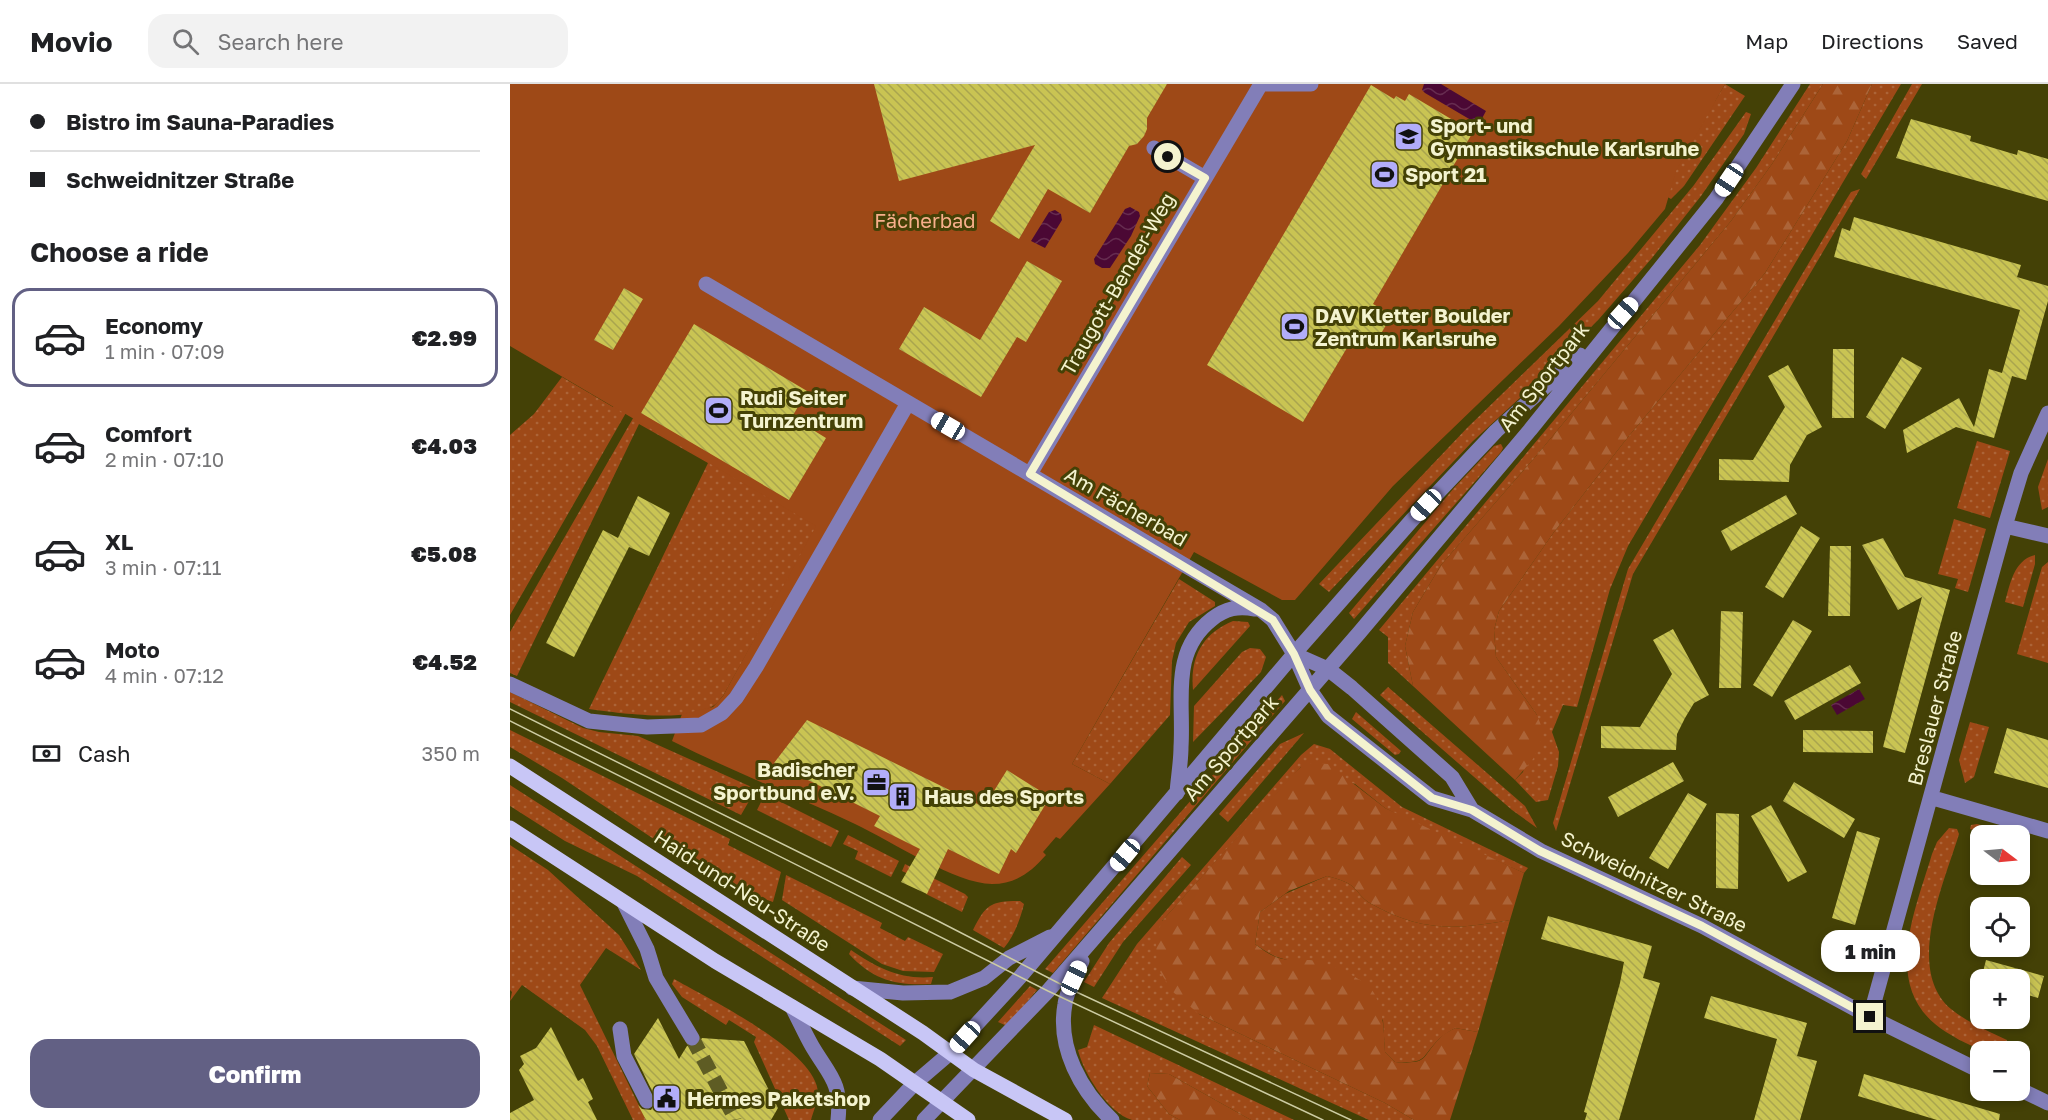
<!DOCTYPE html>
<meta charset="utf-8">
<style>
:root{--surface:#fff;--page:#f2f2f2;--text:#202124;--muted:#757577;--line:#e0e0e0;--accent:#626084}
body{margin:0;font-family:"Golos Text",sans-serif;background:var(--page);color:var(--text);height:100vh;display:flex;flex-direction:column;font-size:22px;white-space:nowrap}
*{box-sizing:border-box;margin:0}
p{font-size:20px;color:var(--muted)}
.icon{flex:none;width:33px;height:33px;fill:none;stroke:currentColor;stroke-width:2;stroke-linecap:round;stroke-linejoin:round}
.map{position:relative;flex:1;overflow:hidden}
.drawer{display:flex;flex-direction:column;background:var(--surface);width:510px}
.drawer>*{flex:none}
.hud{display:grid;align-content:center;height:132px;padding:0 30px;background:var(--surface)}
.needle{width:39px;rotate:106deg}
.fabs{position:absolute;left:1460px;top:741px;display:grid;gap:12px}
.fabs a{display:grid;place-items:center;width:60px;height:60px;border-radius:12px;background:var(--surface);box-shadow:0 3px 9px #0003;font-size:30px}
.end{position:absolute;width:27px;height:27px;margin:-14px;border:8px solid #f4f3cf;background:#111;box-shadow:0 0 0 3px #111}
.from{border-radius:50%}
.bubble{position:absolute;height:42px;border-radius:18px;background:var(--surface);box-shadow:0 3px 9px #0003;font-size:20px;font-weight:800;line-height:42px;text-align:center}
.car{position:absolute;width:18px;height:36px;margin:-18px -9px;border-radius:8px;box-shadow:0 0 4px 2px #0007;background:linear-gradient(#fff 24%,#345 0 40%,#fff 0 76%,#345 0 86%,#fff 0)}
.hud b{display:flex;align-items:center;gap:21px;height:57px;font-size:22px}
.hud b+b{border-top:2px solid var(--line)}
.hud i{width:15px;height:15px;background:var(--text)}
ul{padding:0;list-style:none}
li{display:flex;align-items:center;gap:18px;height:99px;margin:0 12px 9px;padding:0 18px;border:3px solid transparent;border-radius:18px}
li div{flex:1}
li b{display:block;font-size:22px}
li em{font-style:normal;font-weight:800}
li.selected{border-color:var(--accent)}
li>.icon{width:54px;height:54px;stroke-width:1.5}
h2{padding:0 30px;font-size:27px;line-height:72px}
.pay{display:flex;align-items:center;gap:15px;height:66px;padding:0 30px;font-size:22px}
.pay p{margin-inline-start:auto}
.cta{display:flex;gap:12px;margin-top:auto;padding:12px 30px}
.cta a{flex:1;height:69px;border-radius:18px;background:var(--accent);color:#fff;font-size:24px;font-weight:800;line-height:69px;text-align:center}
header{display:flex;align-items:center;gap:36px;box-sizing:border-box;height:84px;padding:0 30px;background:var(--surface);border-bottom:2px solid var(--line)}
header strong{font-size:28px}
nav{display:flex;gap:33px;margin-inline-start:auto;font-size:21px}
.search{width:420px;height:54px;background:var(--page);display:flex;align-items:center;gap:15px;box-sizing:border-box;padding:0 21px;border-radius:18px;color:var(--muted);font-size:22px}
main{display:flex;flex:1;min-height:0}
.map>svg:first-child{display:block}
.grass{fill:url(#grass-dots)}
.forest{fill:url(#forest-firs)}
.green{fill:#9e4917}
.water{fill:url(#water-waves)}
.building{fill:url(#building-back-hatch)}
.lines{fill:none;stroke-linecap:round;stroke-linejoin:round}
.minor-tunnel{stroke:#5e5c24;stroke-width:15;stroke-dasharray:15 8;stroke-linecap:butt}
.minor{stroke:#827eb8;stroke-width:15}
.major{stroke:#c8c6f6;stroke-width:15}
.tram{stroke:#cdcca3;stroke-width:1.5}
.route{stroke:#f4f3cf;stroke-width:8}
.labels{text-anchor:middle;stroke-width:6;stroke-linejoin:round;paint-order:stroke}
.poi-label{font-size:20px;font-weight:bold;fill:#f4f3cf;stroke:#444106;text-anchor:start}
.park-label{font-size:20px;fill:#f8af8b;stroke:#444106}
.street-label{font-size:20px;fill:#f4f3cf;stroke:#444106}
</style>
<header>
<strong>Movio</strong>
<div class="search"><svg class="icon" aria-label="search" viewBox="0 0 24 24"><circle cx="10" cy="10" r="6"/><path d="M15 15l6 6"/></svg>Search here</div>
<nav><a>Map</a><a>Directions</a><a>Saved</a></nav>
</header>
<main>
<section class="drawer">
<div class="hud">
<b><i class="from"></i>Bistro im Sauna-Paradies</b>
<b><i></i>Schweidnitzer Straße</b>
</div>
<h2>Choose a ride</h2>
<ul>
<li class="selected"><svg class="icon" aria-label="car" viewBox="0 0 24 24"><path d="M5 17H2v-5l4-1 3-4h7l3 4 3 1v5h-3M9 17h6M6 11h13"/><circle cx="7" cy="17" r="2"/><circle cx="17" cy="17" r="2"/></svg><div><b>Economy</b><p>1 min · 07:09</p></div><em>€2.99</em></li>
<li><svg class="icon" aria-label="car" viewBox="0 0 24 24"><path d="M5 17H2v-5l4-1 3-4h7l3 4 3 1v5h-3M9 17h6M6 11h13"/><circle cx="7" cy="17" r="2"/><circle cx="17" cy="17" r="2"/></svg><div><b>Comfort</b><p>2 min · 07:10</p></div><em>€4.03</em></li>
<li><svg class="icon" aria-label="car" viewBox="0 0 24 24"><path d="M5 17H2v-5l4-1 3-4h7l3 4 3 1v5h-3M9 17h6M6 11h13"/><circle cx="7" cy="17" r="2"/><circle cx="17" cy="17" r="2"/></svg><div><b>XL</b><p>3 min · 07:11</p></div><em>€5.08</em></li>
<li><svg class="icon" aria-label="car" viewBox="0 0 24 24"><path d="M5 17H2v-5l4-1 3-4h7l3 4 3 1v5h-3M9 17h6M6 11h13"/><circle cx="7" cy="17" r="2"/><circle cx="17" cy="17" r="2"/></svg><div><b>Moto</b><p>4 min · 07:12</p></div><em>€4.52</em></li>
</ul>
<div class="pay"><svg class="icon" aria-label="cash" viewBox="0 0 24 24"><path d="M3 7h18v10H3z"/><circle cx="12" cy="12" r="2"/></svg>Cash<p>350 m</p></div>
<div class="cta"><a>Confirm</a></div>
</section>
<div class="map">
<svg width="1538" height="1036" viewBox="0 0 1538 1036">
<defs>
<pattern id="grass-dots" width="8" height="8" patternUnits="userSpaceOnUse" patternTransform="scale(1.5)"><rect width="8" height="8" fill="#9e4917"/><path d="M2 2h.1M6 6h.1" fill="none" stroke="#ac6438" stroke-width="1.8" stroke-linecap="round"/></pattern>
<pattern id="forest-firs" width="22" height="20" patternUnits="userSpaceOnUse" patternTransform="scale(1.5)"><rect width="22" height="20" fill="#9e4917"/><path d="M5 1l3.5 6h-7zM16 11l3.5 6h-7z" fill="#ac6438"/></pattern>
<pattern id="water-waves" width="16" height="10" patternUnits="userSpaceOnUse" patternTransform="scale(1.5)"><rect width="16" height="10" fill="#4b0834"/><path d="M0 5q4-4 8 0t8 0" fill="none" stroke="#662c50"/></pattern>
<pattern id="building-back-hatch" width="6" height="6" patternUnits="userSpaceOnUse" patternTransform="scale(1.5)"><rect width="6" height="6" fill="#c9c453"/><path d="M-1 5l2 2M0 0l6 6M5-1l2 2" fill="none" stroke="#a9a54e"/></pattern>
</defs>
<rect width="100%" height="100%" fill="#444106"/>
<path class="grass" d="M1215,0l20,12 -61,90 -13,13 -123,-70 167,-28z
M1300,0h13l-51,80 -41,57 -195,235 -95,109 -28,47 -8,34 8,40 -25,-23v-26l-9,-7 321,-385 56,-77z
M1362,0h29l-273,462 -18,43 -33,118 -14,-2 -11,27 7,20 -1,14 -10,34 -12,2 -21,-22 8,-8 14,-57 -41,-58 -2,-27 5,-19 55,-79 74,-95 137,-164 82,-132z
M1402,0h10l-56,95 -5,-5z
M1236,28l5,2 -7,20 -43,62 -49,62 -53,61 -62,63 -64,59 -144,151 -10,-8 148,-156 131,-127 96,-116z
M1350,105l-227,385 -77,257 -3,-8 75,-254 218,-369 5,-8z
M187,205l-187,326v-180l24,-21 28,-37 51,30z
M179,237l197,83 -163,292c-3,3 -6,8 -10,10 -24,17 -95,7 -124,3l119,-246 -69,-39 -122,252 -7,-3v-41z
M1467,357l33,10 -20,67 -33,-10z
M991,360l2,4 -2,4 -147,167 -5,-6 105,-125 40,-42z
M1538,375v48l-6,3 -4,-23z
M1444,435l32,10 -18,63 -13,-4 3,-9 -20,-5z
M1525,471v9l-12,43 -18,-5c5,-18 9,-42 30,-47z
M1538,478v101l-31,-9 25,-87z
M669,495l36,23v4l-26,16 -13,21 -4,18 -2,54 -60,69 -38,-20z
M723,537l15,1 2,4 -57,64c-3,-33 9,-56 40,-69z
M740,564l10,1 6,8 -5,15 -68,70 1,-36 48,-54z
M878,603l137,119 12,22 -25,-18 -132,-115z
M0,608l73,36 16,4 39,4 118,53 -15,26 -231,-113z
M772,611l3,6 -232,272 -8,-4z
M846,628l45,39 -2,3 -4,1 -43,-36z
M1460,638l19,5 -15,50 -9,6 -6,-23z
M0,646l220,109 -2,6 53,27 -8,30 -50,-17 -161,-107 -52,-31z
M794,649l-76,89 -9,-8 61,-70z
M804,660l16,5 72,58 126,61 -4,5 -103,-46 -36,-19 -30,-24 -54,-17 -139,154 37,93 186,89 29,17h-45l-267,-122 35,-54 164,-189z
M0,701l396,255 -6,6 -263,-170 -72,-35 -55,-35z
M255,710l74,37 -8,16 -74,-37z
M1467,740l41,11h-26l-22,-6 1,-4z
M1439,744l8,1 2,5c-14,47 -55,135 -8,175 16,13 37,22 56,31l-6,11c-21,1 -37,-8 -55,-19 -67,-42 -31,-120 -14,-178l5,-12z
M338,751l51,26 -8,16 -36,-18 3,-8 -15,-7z
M0,761l38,25 71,65 22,35 -35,-22 -26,37 66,135h-13l-36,-74 -12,-16 -63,-45 -12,16 2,-9 -2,-2z
M672,773l9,8 -68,77 -29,45 -10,-5 25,-39z
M395,780l60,30 3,3 -6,15 -36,-18 5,-9 -29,-14z
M276,791l96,48 -2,5 25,13 3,-4 35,17 -9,18 -31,-1 -21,-7 -100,-64z
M817,792c8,2 19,5 25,10 6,5 10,12 16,16 52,30 86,28 142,18l-32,112 -23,-4c-5,3 -12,7 -16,11 -20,20 -10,24 -44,23l-10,-10 -2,-32 -72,-60c-24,3 -37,-2 -56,-16l5,-32 25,-18z
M510,817l4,3c-4,16 -10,32 -20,44l-31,-18c13,-26 18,-29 47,-29z
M341,866c26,18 50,30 82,27l-2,7c-35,2 -58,-4 -82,-30z
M164,895c33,19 143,72 144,114 0,8 -5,19 -7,27h-22l-35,-78 2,-5 -27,-17 -3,5 -44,-28 -10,-13z
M520,902l7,4 -30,36 -9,-4z
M584,941l200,95h-43l-82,-46 -19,-1 -3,13 22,28 11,6c-14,0 -34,0 -48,0 -24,-7 -49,-48 -54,-70l9,-3z"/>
<path class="forest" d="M1313,0h49l-25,57 -82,132 -137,164 -74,95 -55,79 -5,19 2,27 41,58 5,13 -1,13 -8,18 -18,21 -102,-94 -8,-40 8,-34 28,-47 95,-109 195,-235 41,-57z
M802,679l16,1 57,44 139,65 -14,47c-56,10 -90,12 -142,-18 -6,-4 -10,-11 -16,-16 -6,-5 -17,-8 -25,-10l-38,15 -29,21 -5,32c22,17 28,16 55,16 15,0 57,20 64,33 10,18 10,40 11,59l10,10c34,2 25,-3 44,-23 4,-5 11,-8 16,-11l23,4 -28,88h-36l-29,-17 -186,-89 -26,-22 -16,-25 -1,-29 6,-17 129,-144 10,-10z
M640,989l19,1 82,46h-71l-11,-6 -22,-28z"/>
<path class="green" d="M0,0h1215l-49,87 -11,38 -37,44 -69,73 -166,160 -98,114h-13l-88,-48 -122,212 38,20 -50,55 -4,-2 -13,15 3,3c-15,17 -30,29 -54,29 -36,0 -101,-43 -137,-60 -60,-28 -123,-53 -183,-83l10,-27 31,-7 10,-11 93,-170 -306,-180z"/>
<path class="water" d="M914,0h17l45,27 -7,13 -3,-1 -51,-30 -3,-3z
M620,123l9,5 1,4 -9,20 -21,32h-8l-7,-4 -1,-5 31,-50z
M545,126l6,4 1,6 -17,28 -14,-7 18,-29z
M1349,605l6,10 -28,16 -6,-10z"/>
<path class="building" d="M364,0h293l-20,34v11l-3,7 -7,8 -8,2 -39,67 -42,-24 -29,50 -29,-18 45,-76 -136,36z
M861,1l23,14 2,-3 9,5 4,-7 64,38 -100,172 19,11 -19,32 -19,-11 -51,86 -96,-57z
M1401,35l60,17 -1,5 47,14 1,-5 30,9v42l-152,-43z
M1344,133l167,48 -4,12 31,9v15l-22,79 -14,-4 -18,62 -38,-11 -49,26 -4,-23 56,-32 15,29 15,-58 13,4 18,-63 -186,-53 8,-29 8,3z
M517,177l35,20 -36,61 -9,-5 -36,60 -82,-48 25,-42 56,33z
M114,204l19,11 -30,51 -19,-10z
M184,240l113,67 -15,26 34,21 -37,62 -148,-87z
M1323,265h21v69h-22z
M1392,273l20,11 -37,61 -19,-12z
M1278,281l34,62 -15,8 -9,16 -8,14 -1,17 -70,-2v-21l34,1 32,-53 -17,-31z
M1276,411l11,19 -66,37 -10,-20z
M128,412l32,17 -21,43 -20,-9 -55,110 -28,-14 57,-113 15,8z
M1291,442l19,12 -37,60 -18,-11z
M1373,454l22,39 45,13 -45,163 -22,-6 39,-150 -24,13 -36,-65z
M1320,462h21l-1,70h-22z
M1211,527l22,1 -2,76h-22z
M1283,536l19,11 -40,66 -19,-12z
M1163,545l36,66 -15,8 -9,15 -8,16 -1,16 -75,-2v-22l39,1 32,-53 -19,-34z
M1340,581l11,18 -66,37 -11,-19z
M297,636l177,87 23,-37 43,27 -34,56 -5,-4 -12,25 -51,-25 -21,45 -26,-12 19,-33 -46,-23 6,-10 -106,-53z
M1497,644l41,12v48l-54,-15z
M1293,646l70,1v22l-70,-1z
M1163,678l11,19 -66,36 -10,-20z
M1284,698l61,37 -11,19 -61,-37z
M1178,709l19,11 -39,65 -19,-11z
M1261,721l36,67 -19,10 -37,-66z
M1206,729l23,1 -1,75 -22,-1z
M1347,747l23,7 -25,87 -23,-7z
M1038,832l104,30 -9,32 17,5 -41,137h-34l2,-7 -3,-1 36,-129 4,-21 -83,-23z
M1476,876l58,16 -6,22 -14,-4 -5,13v-27h-38z
M1201,912l96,27 -10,33 20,5 -17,59h-46l23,-81 -73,-21z
M148,934l21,41 8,-13 9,1 6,-9 42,3 34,67 -7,12h-125l-8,-15 4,4 9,1 6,-9 -23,-47z
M41,943l27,54 5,-3 10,21 -5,3 9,18h-87v-7l24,-13 -15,-30 5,-6 -4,-8 16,-8z
M1354,990l136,40 -1,6h-62l-79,-24z"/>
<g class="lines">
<path class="minor-tunnel" d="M182,954l41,76 1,6"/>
<path class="minor" d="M751,0h50
M644,64l51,30
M196,200l555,326 12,10 21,34 16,36 18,26 104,82 40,12 69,41 161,75 168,91 110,54
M520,390l231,-390
M1495,442l43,10
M784,570l34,15 24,19 100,89 20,33
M0,600l79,37 58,6 54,-2 21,-12 14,-15 20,-31 152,-264
M667,709c1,-15 4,-31 4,-46 3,-48 -11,-95 31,-128 14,-11 26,-13 43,-10
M1423,714l115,33
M114,819l23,46 9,29 36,60
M572,877c-6,13 -15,29 -17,43 -8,44 16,87 47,116
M342,904l51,5 47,-1 34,-14 25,-20 41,-21
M282,923c7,13 13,27 20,39 17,29 30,36 26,74
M1360,933l135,-491 16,-53 27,-60
M110,945l4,27 23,45
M1509,1005l29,14
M370,1036l35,-37 35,-30 70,-76 274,-323 118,-134 84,-89 84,-76
M414,1036l124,-129 311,-358 171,-203 186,-231 77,-115"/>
<path class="major" d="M0,682l413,267 51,37 91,50
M0,744l205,133 165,98 88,61"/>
<path class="tram" d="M0,625l428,212 132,68 281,131
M0,637l538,270 275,129"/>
</g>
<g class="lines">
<path class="route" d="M658,73l37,21 -175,296 243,146 21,34 16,36 18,26 104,82 40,12 68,41 162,75 168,91"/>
</g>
<defs>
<symbol id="university-square" viewBox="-11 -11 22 22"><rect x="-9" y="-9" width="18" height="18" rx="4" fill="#b2adf9" stroke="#444106"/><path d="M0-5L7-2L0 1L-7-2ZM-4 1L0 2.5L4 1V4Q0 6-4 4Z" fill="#111"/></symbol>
<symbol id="stadium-square" viewBox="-11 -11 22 22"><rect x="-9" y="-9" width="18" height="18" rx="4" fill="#b2adf9" stroke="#444106"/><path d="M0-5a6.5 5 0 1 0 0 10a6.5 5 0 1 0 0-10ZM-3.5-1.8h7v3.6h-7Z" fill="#111"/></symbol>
<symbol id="office-square" viewBox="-11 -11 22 22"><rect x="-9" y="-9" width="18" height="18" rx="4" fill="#b2adf9" stroke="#444106"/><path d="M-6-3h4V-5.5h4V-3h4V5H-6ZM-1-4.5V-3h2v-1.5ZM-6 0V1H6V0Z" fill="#111"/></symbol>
<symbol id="building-square" viewBox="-11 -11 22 22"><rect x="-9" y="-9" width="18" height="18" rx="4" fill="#b2adf9" stroke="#444106"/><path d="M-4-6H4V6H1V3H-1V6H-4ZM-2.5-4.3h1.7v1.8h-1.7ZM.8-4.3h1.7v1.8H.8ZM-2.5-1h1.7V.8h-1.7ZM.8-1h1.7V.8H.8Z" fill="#111"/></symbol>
<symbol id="civic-square" viewBox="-11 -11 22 22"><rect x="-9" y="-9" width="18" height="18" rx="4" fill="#b2adf9" stroke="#444106"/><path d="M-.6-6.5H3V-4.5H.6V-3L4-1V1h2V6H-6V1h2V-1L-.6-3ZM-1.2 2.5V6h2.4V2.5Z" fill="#111"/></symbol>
</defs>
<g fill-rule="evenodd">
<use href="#university-square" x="882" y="36" width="33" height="33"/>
<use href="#stadium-square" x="858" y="74" width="33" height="33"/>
<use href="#stadium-square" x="768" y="226" width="33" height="33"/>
<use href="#stadium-square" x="192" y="310" width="33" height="33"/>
<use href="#office-square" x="350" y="682" width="33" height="33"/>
<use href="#building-square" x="376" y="696" width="33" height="33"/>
<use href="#civic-square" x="140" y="998" width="33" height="33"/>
</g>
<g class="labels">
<g class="poi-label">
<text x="920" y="49">Sport- und<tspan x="920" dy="23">Gymnastikschule Karlsruhe</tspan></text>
<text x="895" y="98">Sport 21</text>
<text x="805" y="239">DAV Kletter Boulder<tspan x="805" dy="23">Zentrum Karlsruhe</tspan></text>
<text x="230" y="321">Rudi Seiter<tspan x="230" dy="23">Turnzentrum</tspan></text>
<text x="345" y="693" text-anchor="end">Badischer<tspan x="345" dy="23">Sportbund e.V.</tspan></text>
<text x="414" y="720">Haus des Sports</text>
<text x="177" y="1022">Hermes Paketshop</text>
</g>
<g class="park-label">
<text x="415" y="144">Fächerbad</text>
</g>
<g class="street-label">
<text transform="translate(608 200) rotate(-60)" y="7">Traugott-Bender-Weg</text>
<text transform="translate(1034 293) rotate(-52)" y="7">Am Sportpark</text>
<text transform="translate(616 423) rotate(30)" y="7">Am Fächerbad</text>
<text transform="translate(1425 624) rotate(-75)" y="7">Breslauer Straße</text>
<text transform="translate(721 664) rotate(-49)" y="7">Am Sportpark</text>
<text transform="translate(1144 798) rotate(26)" y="7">Schweidnitzer Straße</text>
<text transform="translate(232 807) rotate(33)" y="7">Haid-und-Neu-Straße</text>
</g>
</g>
</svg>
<div class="fabs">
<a><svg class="needle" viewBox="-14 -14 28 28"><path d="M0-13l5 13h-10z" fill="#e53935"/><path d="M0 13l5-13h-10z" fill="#757577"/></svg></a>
<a><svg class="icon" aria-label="locate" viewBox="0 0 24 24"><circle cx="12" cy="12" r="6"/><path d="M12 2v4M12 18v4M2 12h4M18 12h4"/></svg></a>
<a>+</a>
<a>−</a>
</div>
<i class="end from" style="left:658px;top:73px"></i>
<i class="end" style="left:1360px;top:933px"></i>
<div class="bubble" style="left:1311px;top:846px;width:99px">1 min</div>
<i class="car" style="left:1219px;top:96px;rotate:214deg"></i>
<i class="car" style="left:1113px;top:229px;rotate:42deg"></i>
<i class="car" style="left:438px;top:342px;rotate:300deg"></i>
<i class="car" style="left:916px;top:421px;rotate:223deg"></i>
<i class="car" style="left:615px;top:771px;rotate:220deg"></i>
<i class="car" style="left:564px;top:894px;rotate:25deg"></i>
<i class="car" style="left:455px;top:953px;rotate:222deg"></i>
</div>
</main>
